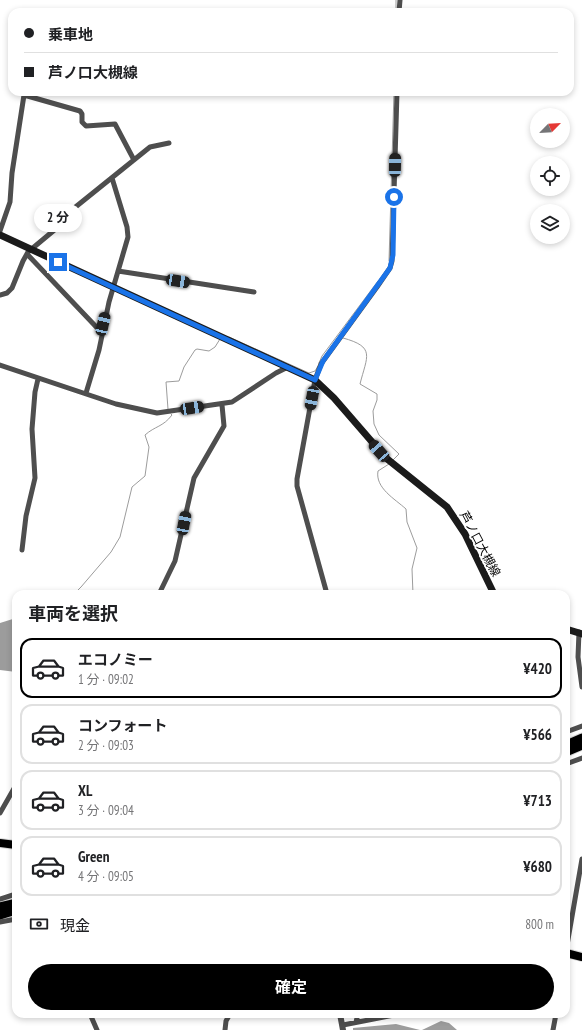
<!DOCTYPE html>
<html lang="ja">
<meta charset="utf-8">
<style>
:root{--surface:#fff;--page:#f6f6f6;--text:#202124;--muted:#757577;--line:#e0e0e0;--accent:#000}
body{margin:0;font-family:"PT Sans Narrow","Noto Sans JP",sans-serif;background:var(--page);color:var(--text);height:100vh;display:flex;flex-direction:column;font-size:15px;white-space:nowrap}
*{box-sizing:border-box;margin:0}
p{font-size:13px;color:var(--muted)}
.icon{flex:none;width:22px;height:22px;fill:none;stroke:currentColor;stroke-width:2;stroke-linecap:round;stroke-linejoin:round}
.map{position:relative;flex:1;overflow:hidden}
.details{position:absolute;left:12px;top:590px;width:558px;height:428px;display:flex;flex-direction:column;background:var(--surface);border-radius:12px;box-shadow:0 2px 6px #0003}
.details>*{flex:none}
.top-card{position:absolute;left:8px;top:8px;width:566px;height:88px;border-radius:12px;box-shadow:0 2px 6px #0003;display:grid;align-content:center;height:88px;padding:0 16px;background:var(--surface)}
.needle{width:26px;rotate:66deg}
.controls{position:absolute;left:530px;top:108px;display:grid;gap:8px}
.controls a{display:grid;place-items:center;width:40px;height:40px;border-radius:50%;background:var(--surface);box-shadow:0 2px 6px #0003;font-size:20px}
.end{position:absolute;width:18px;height:18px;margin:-9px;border:5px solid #1a73e8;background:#fff;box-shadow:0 0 0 2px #fff}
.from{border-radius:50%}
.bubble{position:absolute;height:28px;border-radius:14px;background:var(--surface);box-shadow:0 2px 6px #0003;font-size:13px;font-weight:700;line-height:28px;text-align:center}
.car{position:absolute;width:12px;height:24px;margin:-12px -6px;border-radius:5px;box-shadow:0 0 3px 1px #0007;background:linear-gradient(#222 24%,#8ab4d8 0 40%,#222 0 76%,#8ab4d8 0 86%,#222 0)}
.top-card b{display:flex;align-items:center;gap:14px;height:38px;font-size:15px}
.top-card b+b{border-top:1px solid var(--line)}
.top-card i{width:10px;height:10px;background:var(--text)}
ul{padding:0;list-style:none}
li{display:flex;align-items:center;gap:12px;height:60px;margin:0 8px 6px;padding:0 8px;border:2px solid var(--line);border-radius:12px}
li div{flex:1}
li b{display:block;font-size:15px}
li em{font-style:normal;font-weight:700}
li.selected{border-color:var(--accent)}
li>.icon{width:36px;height:36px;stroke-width:1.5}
h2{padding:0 16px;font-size:18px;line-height:48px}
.pay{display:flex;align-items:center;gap:10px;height:44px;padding:0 16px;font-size:15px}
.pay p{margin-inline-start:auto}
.button{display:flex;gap:8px;margin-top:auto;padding:8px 16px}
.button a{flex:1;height:46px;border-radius:24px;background:var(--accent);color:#fff;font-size:16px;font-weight:700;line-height:46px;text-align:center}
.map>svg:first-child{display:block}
.water{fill:#9c9c9c}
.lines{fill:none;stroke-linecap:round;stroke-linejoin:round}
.stream{stroke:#9c9c9c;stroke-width:1}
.primary-casing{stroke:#dbdbdb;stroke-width:10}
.motorway-casing{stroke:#dbdbdb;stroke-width:11}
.minor{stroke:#4e4e4e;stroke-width:5}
.tertiary{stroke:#4e4e4e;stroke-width:6}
.secondary{stroke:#1b1b1b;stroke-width:7}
.primary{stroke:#000;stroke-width:8}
.motorway{stroke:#000;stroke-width:9}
.route{stroke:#1a73e8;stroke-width:5}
.labels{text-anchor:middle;stroke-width:3.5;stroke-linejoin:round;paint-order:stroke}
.street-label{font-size:12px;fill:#000;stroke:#fff}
</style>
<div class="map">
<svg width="582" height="1030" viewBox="0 0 582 1030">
<rect width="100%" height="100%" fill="#fff"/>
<path class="water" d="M16,618v54l-16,-2v-47z
M441,1021l8,2 8,7h-35z
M396,1024l24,6h-67v-2z"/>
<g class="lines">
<path class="stream" d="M396,12v-12
M389,261l5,-169
M229,337l80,36 6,-2 3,-5
M343,338c33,9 24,18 17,46l17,10v6l-4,11 1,13 5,11 20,19 -6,6
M319,363l3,-7 56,-75
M168,409l-2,-27 13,-1 5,-14 11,-17 2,-1 12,2 6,-4 5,-8
M389,464l-11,7c-3,17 17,28 28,38l1,13 10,26 -5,21 1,25
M65,594l12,-3 4,-4 30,-35 9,-15 12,-50 13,-11 4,-29 -4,-12c10,-9 18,-8 27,-20l-1,-1"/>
<defs>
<path id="primary" d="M0,843l16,2
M566,953l16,4"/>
<path id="motorway" d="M566,745l16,-7
M566,752l16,-7
M0,907l16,-4
M0,915l16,-5"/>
</defs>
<use href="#primary" class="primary-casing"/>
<use href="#motorway" class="motorway-casing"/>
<path class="minor" d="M399,12l1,-12
M0,231l10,-29 2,-29 12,-78 56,16 2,3v8l4,4 29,-2 19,36
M27,254l75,79
M118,271l136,21
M0,295l7,-2 5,-5 11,-27 5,-9 30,-25 15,-18 77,-62 19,-4
M0,365l116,39 41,9 75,-11 44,-29 12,-6
M86,393l13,-43 10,-48 19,-65 -1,-10 -15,-49
M22,550l4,-34 9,-38 -3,-49 3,-37 3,-13
M159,594l16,-33 19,-83 30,-52 -2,-21
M327,594l-30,-108v-7l18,-99 6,-16 56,-77 13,-19 2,-7 5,-169
M579,632l-1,25 4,30
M566,732l16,-6
M566,764l16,-6
M0,813l16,-28
M0,899l16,-5
M0,922l16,-3
M566,951l16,-92
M90,1014l7,16
M356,1022l2,-8
M343,1025l56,-11
M225,1030l1,-9 4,-7
M553,1030l3,-16"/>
<path class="tertiary" d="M340,1014l3,16"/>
<path class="secondary" d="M0,235l315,145 19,18 52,60 61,49 18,27 29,60
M566,629l16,5"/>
<use href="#primary" class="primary"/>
<use href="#motorway" class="motorway"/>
</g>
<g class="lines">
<path class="route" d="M58,262l257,118 8,-19 67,-93 3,-13 1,-58"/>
</g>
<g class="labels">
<g class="street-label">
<text transform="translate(480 544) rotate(62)" y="4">芦ノ口大槻線</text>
</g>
</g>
</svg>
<div class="controls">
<a><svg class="needle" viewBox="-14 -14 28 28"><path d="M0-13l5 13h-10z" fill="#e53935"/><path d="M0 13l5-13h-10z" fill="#757577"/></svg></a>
<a><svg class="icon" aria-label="locate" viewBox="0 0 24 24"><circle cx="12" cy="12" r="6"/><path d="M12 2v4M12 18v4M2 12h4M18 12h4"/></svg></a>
<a><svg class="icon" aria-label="layers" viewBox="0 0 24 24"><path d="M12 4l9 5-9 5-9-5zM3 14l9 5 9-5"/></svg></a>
</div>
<i class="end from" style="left:394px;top:197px"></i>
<i class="end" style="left:58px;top:262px"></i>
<div class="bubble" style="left:34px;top:204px;width:48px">2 分</div>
<i class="car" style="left:395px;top:165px;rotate:1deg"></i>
<i class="car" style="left:178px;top:281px;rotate:99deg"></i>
<i class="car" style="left:103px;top:324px;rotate:13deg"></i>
<i class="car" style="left:312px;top:398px;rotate:191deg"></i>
<i class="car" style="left:192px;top:408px;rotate:81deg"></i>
<i class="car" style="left:379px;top:451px;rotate:319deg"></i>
<i class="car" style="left:184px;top:523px;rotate:11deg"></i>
<div class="top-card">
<b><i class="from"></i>乗車地</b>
<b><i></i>芦ノ口大槻線</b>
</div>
<section class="details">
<h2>車両を選択</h2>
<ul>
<li class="selected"><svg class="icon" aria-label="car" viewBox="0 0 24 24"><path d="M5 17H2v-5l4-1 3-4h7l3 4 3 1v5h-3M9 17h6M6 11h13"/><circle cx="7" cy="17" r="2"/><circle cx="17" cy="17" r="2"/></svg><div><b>エコノミー</b><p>1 分 · 09:02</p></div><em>¥420</em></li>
<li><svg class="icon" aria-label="car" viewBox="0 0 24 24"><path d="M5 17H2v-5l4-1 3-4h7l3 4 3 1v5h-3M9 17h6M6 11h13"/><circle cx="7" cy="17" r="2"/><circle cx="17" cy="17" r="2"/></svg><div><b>コンフォート</b><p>2 分 · 09:03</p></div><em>¥566</em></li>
<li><svg class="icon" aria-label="car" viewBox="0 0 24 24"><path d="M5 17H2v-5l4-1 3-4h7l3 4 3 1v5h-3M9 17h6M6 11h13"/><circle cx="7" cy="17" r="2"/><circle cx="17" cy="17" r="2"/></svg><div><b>XL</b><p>3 分 · 09:04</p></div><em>¥713</em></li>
<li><svg class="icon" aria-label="car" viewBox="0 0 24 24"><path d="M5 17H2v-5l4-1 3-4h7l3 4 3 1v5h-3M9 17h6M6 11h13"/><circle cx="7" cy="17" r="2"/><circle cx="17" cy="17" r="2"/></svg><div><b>Green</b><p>4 分 · 09:05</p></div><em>¥680</em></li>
</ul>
<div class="pay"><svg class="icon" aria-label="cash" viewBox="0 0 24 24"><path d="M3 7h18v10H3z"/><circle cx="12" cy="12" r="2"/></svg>現金<p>800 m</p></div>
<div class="button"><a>確定</a></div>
</section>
</div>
